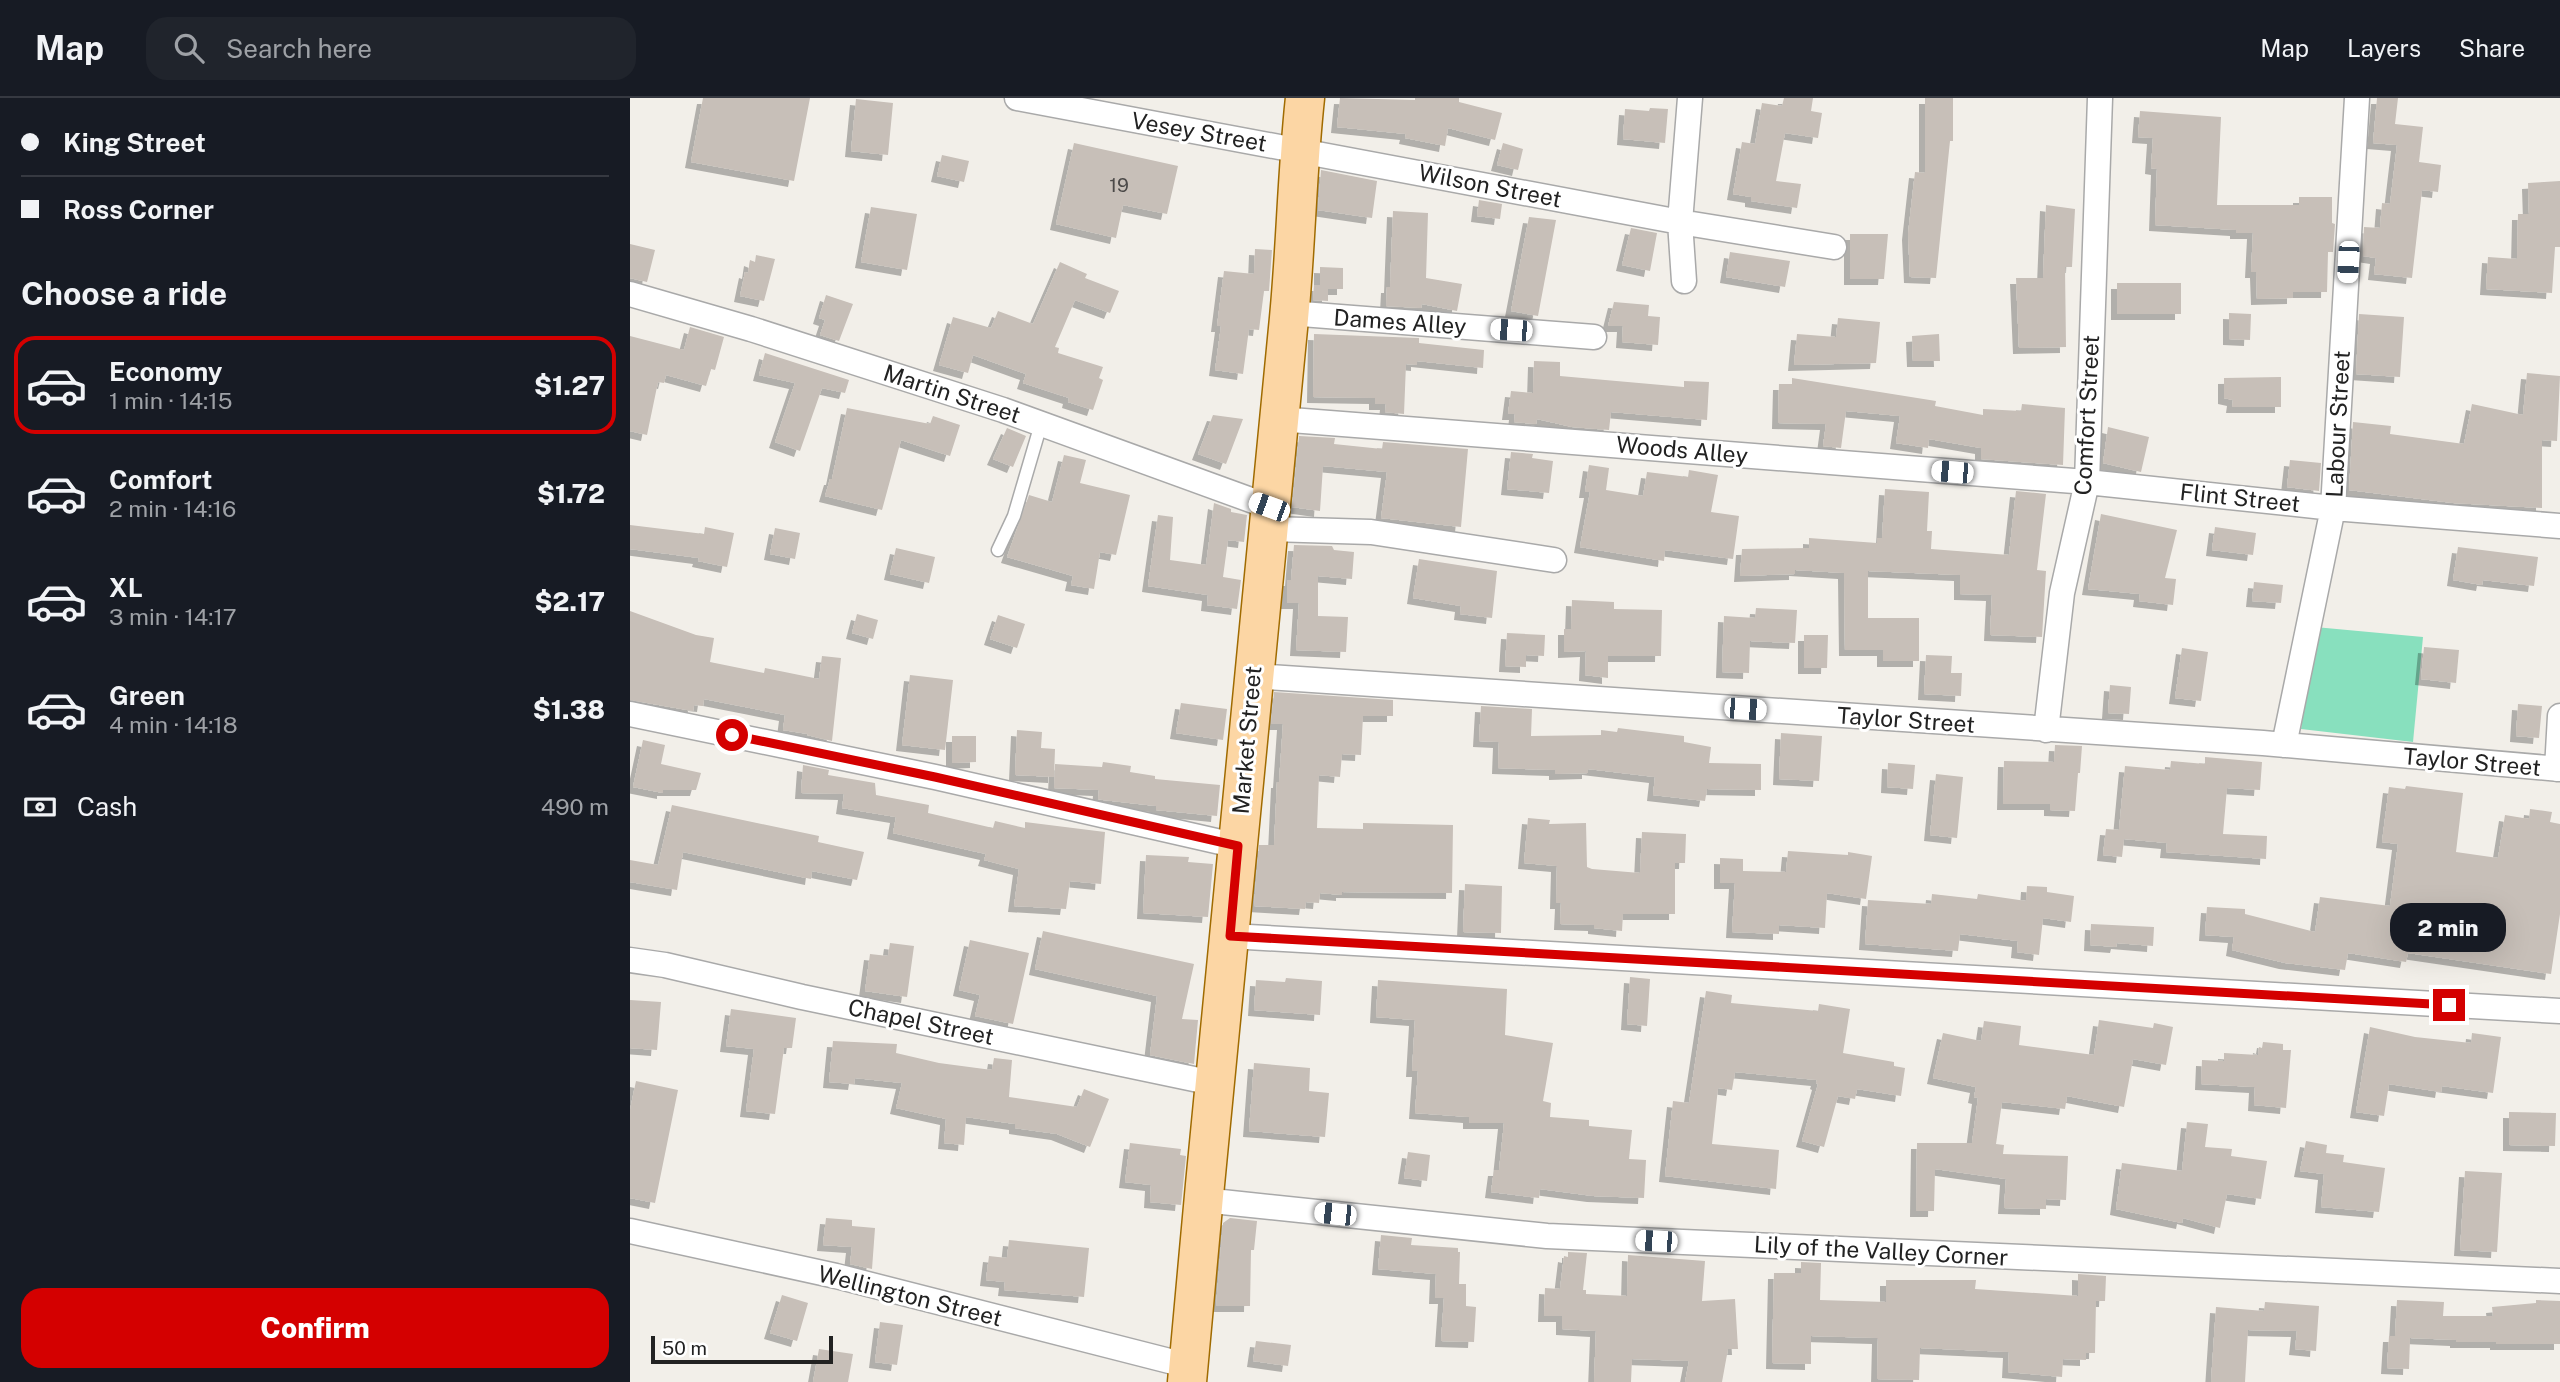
<!DOCTYPE html>
<meta charset="utf-8">
<style>
:root{--surface:#171b24;--page:#20242c;--text:#f1f3f6;--muted:#9ea1a6;--line:#363941;--accent:#d40000}
body{margin:0;font-family:"Public Sans",sans-serif;background:var(--page);color:var(--text);height:100vh;display:flex;flex-direction:column;font-size:26px;white-space:nowrap}
*{box-sizing:border-box;margin:0}
p{font-size:23px;color:var(--muted)}
.icon{flex:none;width:38px;height:38px;fill:none;stroke:currentColor;stroke-width:2;stroke-linecap:round;stroke-linejoin:round}
.map{position:relative;flex:1;overflow:hidden}
.sheet{display:flex;flex-direction:column;background:var(--surface);width:630px}
.sheet>*{flex:none}
.hud{display:grid;align-content:center;height:154px;padding:0 21px;background:var(--surface)}
.scale{position:absolute;left:21px;bottom:18px;width:182px;box-sizing:border-box;padding-left:7px;border:4px solid #222;border-top:0;font-size:19px;line-height:24px;white-space:nowrap;color:#222;-webkit-text-stroke:5px #fff;paint-order:stroke}
.end{position:absolute;width:32px;height:32px;margin:-16px;border:9px solid #d40000;background:#fff;box-shadow:0 0 0 4px #fff}
.from{border-radius:50%}
.bubble{position:absolute;height:49px;border-radius:21px;background:var(--surface);box-shadow:0 7px 28px #0002;font-size:23px;font-weight:800;line-height:49px;text-align:center}
.car{position:absolute;width:21px;height:42px;margin:-21px -10px;border-radius:9px;box-shadow:0 0 5px 2px #0007;background:linear-gradient(#fff 24%,#345 0 40%,#fff 0 76%,#345 0 86%,#fff 0)}
.hud b{display:flex;align-items:center;gap:24px;height:66px;font-size:26px}
.hud b+b{border-top:2px solid var(--line)}
.hud i{width:18px;height:18px;background:var(--text)}
ul{padding:0;list-style:none}
li{display:flex;align-items:center;gap:21px;height:98px;margin:0 14px 10px;padding:0 7px;border:4px solid transparent;border-radius:21px}
li div{flex:1}
li b{display:block;font-size:26px}
li em{font-style:normal;font-weight:800}
li.on{border-color:var(--accent)}
li>.icon{width:63px;height:63px;stroke-width:1.5}
h2{padding:0 21px;font-size:32px;line-height:84px}
.pay{display:flex;align-items:center;gap:18px;height:77px;padding:0 21px;font-size:26px}
.pay p{margin-inline-start:auto}
.cta{display:flex;gap:14px;margin-top:auto;padding:14px 21px}
.cta a{flex:1;height:80px;border-radius:21px;background:var(--accent);color:#fff;font-size:28px;font-weight:800;line-height:80px;text-align:center}
header{display:flex;align-items:center;gap:42px;box-sizing:border-box;height:98px;padding:0 35px;background:var(--surface);border-bottom:2px solid var(--line)}
header strong{font-size:33px}
nav{display:flex;gap:38px;margin-inline-start:auto;font-size:24px}
.search{width:490px;height:63px;background:var(--page);display:flex;align-items:center;gap:18px;box-sizing:border-box;padding:0 24px;border-radius:21px;color:var(--muted);font-size:26px}
main{display:flex;flex:1;min-height:0}
.map>svg:first-child{display:block}
.pitch{fill:#88e0be}
.building{fill:#c7bfb8;filter:url(#shadow)}
.lines{fill:none;stroke-linecap:round;stroke-linejoin:round}
.lane-casing{stroke:#a9a9a9;stroke-width:15}
.street-casing{stroke:#a9a9a9;stroke-width:27}
.primary-casing{stroke:#a06b00;stroke-width:41}
.lane{stroke:#fff;stroke-width:12}
.street{stroke:#fff;stroke-width:24}
.primary{stroke:#fcd6a4;stroke-width:38}
.route{stroke:#d40000;stroke-width:9}
.labels{text-anchor:middle;stroke-width:6;stroke-linejoin:round;paint-order:stroke}
.number-label{font-size:19px;fill:#4b4948}
.street-label{font-size:23px;fill:#222;stroke:#fff}
</style>
<header>
<strong>Map</strong>
<div class="search"><svg class="icon" aria-label="search" viewBox="0 0 24 24"><circle cx="10" cy="10" r="6"/><path d="M15 15l6 6"/></svg>Search here</div>
<nav><a>Map</a><a>Layers</a><a>Share</a></nav>
</header>
<main>
<section class="sheet">
<div class="hud">
<b><i class="from"></i>King Street</b>
<b><i></i>Ross Corner</b>
</div>
<h2>Choose a ride</h2>
<ul>
<li class="on"><svg class="icon" aria-label="car" viewBox="0 0 24 24"><path d="M5 17H2v-5l4-1 3-4h7l3 4 3 1v5h-3M9 17h6M6 11h13"/><circle cx="7" cy="17" r="2"/><circle cx="17" cy="17" r="2"/></svg><div><b>Economy</b><p>1 min · 14:15</p></div><em>$1.27</em></li>
<li><svg class="icon" aria-label="car" viewBox="0 0 24 24"><path d="M5 17H2v-5l4-1 3-4h7l3 4 3 1v5h-3M9 17h6M6 11h13"/><circle cx="7" cy="17" r="2"/><circle cx="17" cy="17" r="2"/></svg><div><b>Comfort</b><p>2 min · 14:16</p></div><em>$1.72</em></li>
<li><svg class="icon" aria-label="car" viewBox="0 0 24 24"><path d="M5 17H2v-5l4-1 3-4h7l3 4 3 1v5h-3M9 17h6M6 11h13"/><circle cx="7" cy="17" r="2"/><circle cx="17" cy="17" r="2"/></svg><div><b>XL</b><p>3 min · 14:17</p></div><em>$2.17</em></li>
<li><svg class="icon" aria-label="car" viewBox="0 0 24 24"><path d="M5 17H2v-5l4-1 3-4h7l3 4 3 1v5h-3M9 17h6M6 11h13"/><circle cx="7" cy="17" r="2"/><circle cx="17" cy="17" r="2"/></svg><div><b>Green</b><p>4 min · 14:18</p></div><em>$1.38</em></li>
</ul>
<div class="pay"><svg class="icon" aria-label="cash" viewBox="0 0 24 24"><path d="M3 7h18v10H3z"/><circle cx="12" cy="12" r="2"/></svg>Cash<p>490 m</p></div>
<div class="cta"><a>Confirm</a></div>
</section>
<div class="map">
<svg width="1930" height="1284" viewBox="0 0 1930 1284">
<defs>
<filter id="shadow"><feDropShadow dx="-6" dy="6" stdDeviation="0" flood-color="#0004"/></filter>
</defs>
<rect width="100%" height="100%" fill="#f2efe9"/>
<path class="pitch" d="M1685,529l108,10 -10,105 -112,-13z"/>
<path class="building" d="M73,0h107l-16,83 -103,-19z
M710,0l75,2v-2h44v4l43,11 -7,27 -47,-12 -3,18 -40,-8 1,-4 -69,-7z
M1154,0h29l-2,13 11,2 -4,25 -33,-5 -9,48 25,3 -4,24 -46,-7v-4l-18,-3 9,-52 13,2 7,-41 20,3z
M1295,0h28v43h-3l-14,137 -26,-1 -2,-43 7,-62 10,1z
M1747,0h21l-3,26 28,3 -4,35 22,3 -3,27 -16,-2 -10,88 -38,-4 2,-16 -13,-2 1,-29 16,1 2,-25 8,1 7,-59 -24,-2z
M226,1l37,4 -5,52 -37,-4z
M1020,10l18,1 -3,34 -42,-4 2,-30 24,2z
M1510,13l81,6 -4,88h82v-8h33v26l3,1 -2,28h-5l-1,40h-34v6l-36,1 -1,-27h-5l2,-39h-17v-3l-81,-5 2,-56 -6,-1 2,-30 -15,-1z
M444,45l104,23 -11,48 -44,-9 -7,33 -60,-14z
M873,45l20,6 -5,21 -21,-5z
M312,57l27,6 -5,21 -27,-6z
M691,72l56,11 -5,37 -54,-8z
M1930,83v66h-5l-3,46 -66,-4 2,-32 29,2 1,-45h11l-1,-31z
M849,102l23,4 -2,15 -23,-3z
M1416,107l29,4 -3,58h-7l1,80 -47,1 -3,-70h27z
M241,109l46,7 -10,56 -46,-8z
M763,113l35,2 -2,65 36,6 -5,27 -35,-7 -1,4 -35,-2 1,-19h3z
M899,119l27,3 -18,96 -27,-5z
M1001,130l26,5 -7,38 -28,-6z
M1220,136h38l-4,45h-34z
M0,146l25,6 -8,32 -17,-4z
M625,151l17,1 -3,41h-5l-5,39 -10,-1 -6,45 -28,-4 6,-44h-4l7,-55 30,3z
M1100,154l60,9 -5,26 -59,-10z
M126,157l19,4 -11,42 -24,-5 5,-24 3,1 2,-13 5,2z
M430,164l27,12 -2,4 34,13 -9,22 -35,-13 -20,47 4,1 -1,5 45,14 -4,11 4,2 -10,30 -25,-8 1,-4 -46,-15 3,-9 -53,-19 -5,18 -29,-8 14,-48 38,11 7,-17 35,13z
M690,169l23,1v21h-15v12l-15,-1 1,-15h6z
M1487,185h64v31h-64z
M196,197l27,9 -14,37 -19,-6 5,-15 -6,-2z
M984,204l35,3 -1,11 12,1 -2,28 -36,-3 1,-16h-15z
M1599,215l22,1 -1,26 -21,-1z
M1729,216l45,3 -4,60 -44,-3z
M1208,220l42,4 -4,41 -82,2 3,-31 39,3z
M60,229l34,10 -9,33 -4,-1 -5,17 -40,-11 -2,8 -6,-1 -11,53 -17,-4v-95l54,14z
M684,236l105,4v5l65,7 -1,18 -66,-7v4l-11,-1 -2,50 -19,-2 1,-8h-11v-6l-62,-1z
M1309,236l1,27h-27l-1,-25z
M135,255l84,27 -4,13 -23,-5 -22,63 -25,-9 20,-59 -36,-8z
M904,263l26,1v14l124,11v-6l25,1 -2,38 -96,-8 -2,18 -37,-3 -35,-8 -1,5 -22,-2 1,-8h-7l3,-23 22,2z
M1897,275l33,3 -3,65 -15,-1v68l-89,-5 -104,-13 4,-68 38,4 -1,8 74,10 8,-40 51,11z
M1651,279v30h-49l1,-7 -9,-2v-20z
M1162,280l144,23 -1,5 48,9v-6l38,2 1,-7 43,4 -2,57 -82,-6v-11l-52,-9 -1,9 -32,-5 4,-27 -54,-5 -5,37 -18,-2 3,-22 -48,-1 1,-39h13z
M217,310l83,16 3,-8 27,9 -10,31 -49,-16 -19,70 -57,-14 5,-17h2z
M583,317l30,4 -17,45 -28,-10z
M1478,329l41,10 -8,35 -38,-9z
M377,330l19,8 -13,31 -20,-8z
M669,338l36,2 -1,6 48,5 1,-7 85,7 -7,78 -80,-9 6,-46 -64,-6 -3,45 -28,-4z
M881,354l22,2 -1,4 21,3 -4,32 -42,-4z
M434,357l22,5 -6,23 50,12 -14,60 -16,-3 -6,37 -23,-4 2,-9 -66,-19 22,-62 23,7z
M1660,362l31,3 -2,28 -32,-4z
M959,367l20,3 -3,22 37,6 4,-24 41,5 1,-7 29,5 -7,37 28,4 -6,43 -68,-9 -1,11 -84,-14 10,-55h-5z
M1255,391l44,3 -2,39h5l-1,18 78,6 7,-64 30,3 -9,76 9,1 -4,66 -52,-2 2,-40 -32,-1v-19l-92,-4v47h51v43h-36v-11h-38l-1,-77 -49,-3v4l-55,2 2,-27 67,-1v-10l68,5v-5h5z
M584,405l17,6v3l16,3 -3,27 -16,-2 -5,37 18,3 -4,29 -30,-4 1,-10 -60,-9 10,-71 15,2 -3,43 36,5z
M1471,416l76,16 -12,48 11,1 -3,26 -34,-4 1,-7 -52,-5z
M0,427l74,9 1,-7 29,6 -7,34 -29,-6 1,-3 -69,-9z
M1585,429l41,6 -3,22 -41,-5z
M145,430l25,5 -5,26 -25,-5z
M664,447l38,1 2,4 20,2 -2,27 -34,-3v40l30,1 -2,35 -50,-2 3,-47h-12v-23h4z
M1828,449l80,10 -4,29 -51,-6 -1,5 -29,-5z
M266,450l39,9 -6,26 -39,-9z
M789,461l78,12 -5,47 -32,-4 1,-8 -48,-8z
M1624,484l29,3 -2,18 -29,-2z
M942,502l42,2v7l48,1 -1,46h-53v22l-23,-3 1,-24 -22,1v-23h7z
M1126,510l41,2 -2,33 -45,-2 -1,32 -27,-1 2,-56 31,2z
M0,513l66,24 18,3 -4,24 54,11 1,-5 54,11 3,-23 19,2 -9,83 -25,-6 1,-1 -25,-4 2,-15 -35,-7 -46,-9 -1,7 -9,-1 -1,6 -63,-11z
M227,516l21,6 -5,19 -21,-6z
M368,517l27,9 -8,24 -27,-9z
M877,535l38,2 -1,21 -18,-1v12l-21,-1z
M1174,537h24l-1,33h-23z
M1794,549l35,3 -3,33 -35,-4z
M1552,550l26,4 -7,49 -26,-3z
M1296,557l26,1 -1,17h11l-1,23 -37,-2z
M280,577l43,5 -8,70 -43,-5z
M1480,587l21,2 -2,27 -21,-1z
M644,594l119,8v16h-30l-2,39 -19,-1 -2,23 -21,-2 -2,53 46,1v-6l90,2 -1,68 -110,-1v3l-22,-2 -1,10 -13,-1 -1,7 -51,-3 5,-61h15l3,-63h2l4,-58h-12z
M551,605l46,6 -4,31 -47,-7z
M1888,606l24,2 -3,32 -23,-2z
M851,608l51,3 -1,27 70,-1v-5l16,2 1,-4 66,8v6l27,5 -2,16 52,1v26l-54,-1 -2,12 -52,-6 2,-18 -67,-8v4l-33,1v-4l-57,-2 1,-26 -20,-1z
M387,632l25,2 -1,16 14,1 -1,28 -39,-2z
M1151,635l41,3 -3,45 -40,-2z
M322,638h24v26l-24,1z
M13,642l22,5 -4,19 40,9 -5,17h-33v3l-30,-6z
M1425,647l27,1 -2,27h-2l-3,38 -25,-1v-6h-47l1,-43 50,1z
M1575,659l57,5 -2,28 -33,-2 -4,46 44,2 -1,23 -100,-7 1,-9 -43,-4 -2,18 -19,-2 3,-26 13,1 6,-64 45,4 1,-9 34,3z
M473,664l28,4 -1,6 25,4v3l65,6 -3,31 -61,-6v-4l-53,-6 -5,-1 1,-9 -45,-2 1,-24 47,3z
M1258,665l27,2 -2,24 -26,-2z
M173,667l26,5 -1,5 47,8 1,12 53,10 -1,8 65,15 2,-7 30,7v-6l80,10 -4,52 -31,-3 -4,28 -52,-3 5,-37 -35,-9 2,-6 -93,-21 3,-16 -54,-9 2,-14 -43,-1z
M1306,676l27,3 -6,61 -27,-3z
M1776,688l57,7 -7,59 42,6 7,-43 24,4 1,-10 22,3 -2,10 10,2v90l-9,60 -143,-21 -2,9 -58,-9 -3,17 -60,-7 -53,-13 2,-13 -29,-2 2,-28 38,2v5l70,18 5,-35 70,9 8,-62 -16,-2 7,-55 16,2z
M42,707l147,31 -1,6 46,10 -7,28 -45,-9 -1,8 -128,-27 -6,38 -47,-8v-22l28,5z
M898,720l22,2 -1,4 37,-1 1,44 5,2 48,4 2,-41 44,2 -1,29h-10v51h-52l-1,17 -28,-3v-3l-34,-1 1,-21h-5l1,-37 -33,-3z
M1158,753l60,4v-3l24,4 -6,43 -39,-6 -2,35 -46,-3v9l-47,-2 3,-49h-15v-25l23,1v12l43,1z
M516,757l43,2 -1,5 25,2 -5,53 -65,-4z
M835,786l37,2 -1,47 -38,-1z
M1397,788l20,1v5l27,4 -3,26 -28,-4 -4,37 -22,-3 1,-11 -58,-7 -2,17 -93,-7 3,-44 63,4 1,-10 45,5 1,-5 48,7z
M1461,826l63,3 -1,19 -36,-3 -1,4 -26,-2z
M413,833l151,33 -12,55 16,1 -4,44 -44,-9 7,-59 -122,-27z
M340,842l59,13 -16,71 -38,-8 5,-21 -21,-5z
M260,845l24,3 -7,51 -42,-6 5,-37 18,2z
M1000,879l20,2 -3,47 -20,-2z
M656,880l36,3 -2,34 -66,-5 2,-30 29,2z
M748,882l129,9 -2,46 48,8 -10,58 8,2 -1,14 39,3v6l43,4 -3,29 17,1 -2,38 -51,-2 -53,-7 -1,9 -48,-6 3,-22h5l5,-47h-35v-6l-54,-4 3,-42h-6l3,-51 -39,-3z
M1076,893l26,4 -1,8 87,8 1,-7 31,5 -7,44 51,9v4l11,2 -4,28 -44,-7 -2,10 -17,-3 -14,51 -22,-6 16,-57 -2,-1 1,-3 -82,-8 -3,18 -14,-2 -6,56 67,6 -3,39 -111,-13 8,-75 16,2z
M0,902l31,2 -4,48 -27,-2z
M101,911l65,9 -4,30h-8l-9,66 -29,-3 8,-62 -28,-3z
M1469,922l54,8 1,-5 19,4 -7,38 -33,-6 -9,48 -57,-11 -2,13 -63,-7 -6,42 8,1 -1,9 65,2 -2,44 -20,-1v10l-42,-1 2,-29 -71,-10 -1,42h-18l1,-68h55l6,-45 -4,-1 2,-10 -43,-9 10,-45 38,8 3,-20 37,5 -2,19 75,10z
M1740,929l45,10 56,6 1,-10 29,4 -8,56 -51,-7 -1,6 -52,-8 -5,32 -28,-4z
M203,943l64,3 -1,9 43,10 53,7 2,-12 18,2 -3,37 68,10 7,-18 25,10 -19,48 -33,-13 -42,-6v-4l-49,-7 -2,28 -20,-2 2,-24 -50,-11 6,-25 -47,-5 -1,6 -25,-2z
M1633,944l20,2v6h8l-5,58 -32,-3 1,-18 -54,-3 1,-24 22,1v-8l34,2 1,-8 3,1z
M624,965l56,5 -1,23 20,2 -4,44 -76,-6z
M6,983l42,9 -23,113 -25,-5v-88z
M1879,1014l47,1 -1,33 -46,-1z
M1557,1024l21,2 -3,23 27,2 -1,7 36,5 -6,38 -34,-5 -7,34 -37,-10 -1,5 -66,-14 6,-46 60,8z
M1676,1043l21,4 -1,8 18,2 -1,7 42,6 -6,44 -58,-5 3,-33 -24,-3z
M500,1045l51,6 -1,6 6,1 -5,49 -31,-3 1,-17 -26,-3z
M778,1054l22,3 -3,26 -23,-3z
M1835,1073l37,2 -5,79 -37,-2z
M196,1120l26,2v6l23,2 -3,41 -22,-5 2,-17 -29,-2z
M600,1120l27,3 -3,29h-3l-1,56h-34l7,-83z
M751,1137l31,3 -1,7 47,3v4h2l-1,32h7v22l10,1 -2,35 -33,-1 3,-43h-9l1,-24 -58,-5z
M379,1142l80,8 -5,49 -80,-7 1,-8 -19,-2 3,-24 18,2z
M938,1154l19,1 -4,37h3v4l41,2 1,-41 77,6 -3,40 33,-2 3,50h-10l-6,33h-37l4,-21 -57,-2 -1,23h-37l2,-51 -34,-2v-13h-18l1,-28 15,1 4,-33 4,1z
M1171,1164l20,1 -1,37 66,2v-22h90l-1,9 103,7v-22l28,2 -1,25h-9l-1,52h-9v7l-23,-1 -1,18 -54,-5 1,-20 -89,-4 -1,32 -42,-1 1,-41 -67,-2v28l-39,-1 2,-90h27z
M152,1197l26,8 -11,38 -27,-8z
M1767,1202l47,2 -1,14h50l-1,-9 44,-4v-3l24,1v43h-64v-2h-40v-2l-46,-2 -1,31 -22,-1 2,-32h6z
M1635,1204l54,4 -3,45 -21,-2 2,-18 -49,-1 -3,52h-34l5,-75 48,4z
M250,1224l23,3 -6,40 -22,-3z
M626,1243l35,4 -3,21 -35,-5z
M189,1251l34,5 -5,28h-35z"/>
<g class="lines">
<defs>
<path id="lane" d="M368,452l16,-34 27,-92"/>
<path id="street" d="M387,0l663,124 154,25
M1054,183l-4,-59 10,-124
M0,196l121,35 252,81 267,97
M659,215l305,24
M648,321l809,63 246,26 227,18
M638,431l103,3 183,28
M623,578l1010,67 297,26
M0,616l305,63 303,69
M1416,632l16,-137 25,-111 13,-384
M1654,647l49,-237 24,-410
M1927,671l3,-53
M600,838l1330,75
M0,862l35,5 137,32 411,86
M573,1102l344,36 1013,45
M0,1133l206,45 353,90"/>
<path id="primary" d="M557,1284c32,-355 66,-710 102,-1064 7,-73 8,-147 16,-220"/>
</defs>
<use href="#lane" class="lane-casing"/>
<use href="#street" class="street-casing"/>
<use href="#primary" class="primary-casing"/>
<use href="#lane" class="lane"/>
<use href="#street" class="street"/>
<use href="#primary" class="primary"/>
</g>
<g class="lines">
<path class="route" d="M102,637l203,42 303,69 -8,90 1219,69"/>
</g>
<g class="labels">
<g class="number-label">
<text x="489" y="94">19</text>
</g>
<g class="street-label">
<text transform="translate(569 34) rotate(10)" y="8">Vesey Street</text>
<text transform="translate(860 88) rotate(11)" y="8">Wilson Street</text>
<text transform="translate(770 224) rotate(4)" y="8">Dames Alley</text>
<text transform="translate(322 296) rotate(18)" y="8">Martin Street</text>
<text transform="translate(1457 317) rotate(-87)" y="8">Comfort Street</text>
<text transform="translate(1708 326) rotate(-87)" y="8">Labour Street</text>
<text transform="translate(1052 352) rotate(5)" y="8">Woods Alley</text>
<text transform="translate(1610 400) rotate(6)" y="8">Flint Street</text>
<text transform="translate(1276 622) rotate(4)" y="8">Taylor Street</text>
<text transform="translate(617 642) rotate(-85)" y="8">Market Street</text>
<text transform="translate(1842 664) rotate(5)" y="8">Taylor Street</text>
<text transform="translate(291 924) rotate(12)" y="8">Chapel Street</text>
<text transform="translate(1251 1153) rotate(3)" y="8">Lily of the Valley Corner</text>
<text transform="translate(280 1198) rotate(14)" y="8">Wellington Street</text>
</g>
</g>
</svg>
<div class="scale">50 m</div>
<i class="end from" style="left:102px;top:637px"></i>
<i class="end" style="left:1819px;top:907px"></i>
<div class="bubble" style="left:1760px;top:805px;width:116px">2 min</div>
<i class="car" style="left:1718px;top:164px;rotate:183deg"></i>
<i class="car" style="left:881px;top:232px;rotate:274deg"></i>
<i class="car" style="left:1322px;top:374px;rotate:275deg"></i>
<i class="car" style="left:639px;top:409px;rotate:290deg"></i>
<i class="car" style="left:1115px;top:611px;rotate:94deg"></i>
<i class="car" style="left:705px;top:1116px;rotate:276deg"></i>
<i class="car" style="left:1026px;top:1143px;rotate:273deg"></i>
</div>
</main>
